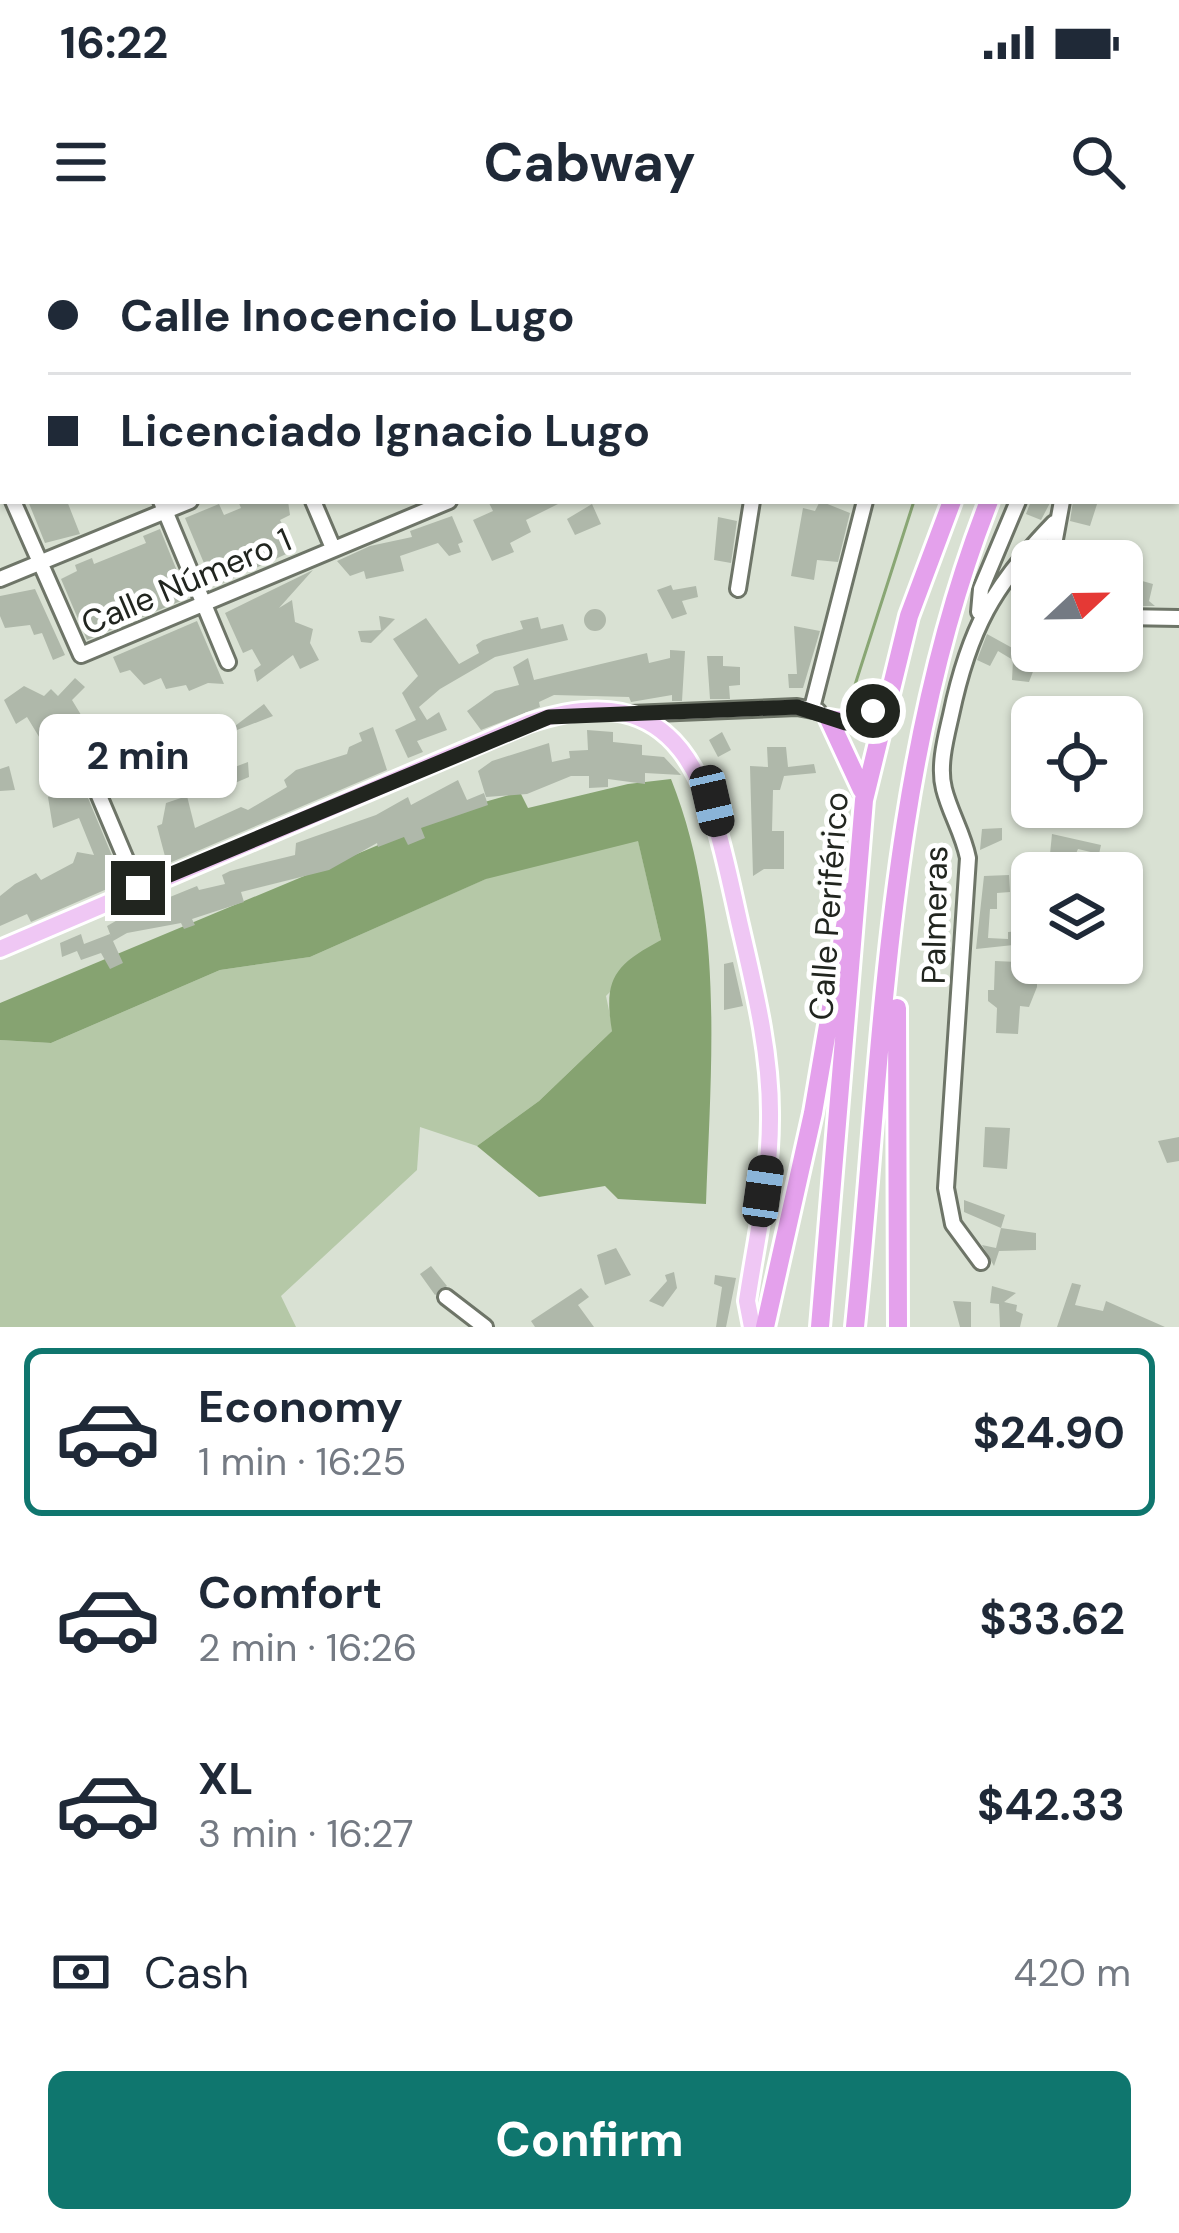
<!DOCTYPE html>
<meta charset="utf-8">
<style>
:root{--surface:#fff;--page:#f6f6f7;--text:#1f2937;--muted:#747a83;--line:#e0e1e3;--accent:#0f766e}
body{margin:0;font-family:"DM Sans",sans-serif;background:var(--page);color:var(--text);height:100vh;display:flex;flex-direction:column;font-size:45px;white-space:nowrap}
*{box-sizing:border-box;margin:0}
p{font-size:39px;color:var(--muted)}
.icon{flex:none;width:66px;height:66px;fill:none;stroke:currentColor;stroke-width:2;stroke-linecap:round;stroke-linejoin:round}
.map{position:relative;height:1087px;overflow:hidden}
.sheet{display:flex;flex-direction:column;background:var(--surface);flex:1}
.sheet>*{flex:none}
.guide{position:absolute;left:0px;top:0px;width:1179px;height:264px;box-shadow:0 3px 9px #0004;display:grid;align-content:center;height:264px;padding:0 48px;background:var(--surface)}
.needle{width:78px;rotate:68deg}
.fabs{position:absolute;left:1011px;top:300px;display:grid;gap:24px}
.fabs a{display:grid;place-items:center;width:132px;height:132px;border-radius:18px;background:var(--surface);box-shadow:0 3px 9px #0004;font-size:60px}
.end{position:absolute;width:54px;height:54px;margin:-27px;border:15px solid #21251f;background:#fff;box-shadow:0 0 0 6px #fff}
.from{border-radius:50%}
.bubble{position:absolute;height:84px;border-radius:18px;background:var(--surface);box-shadow:0 3px 9px #0004;font-size:39px;font-weight:700;line-height:84px;text-align:center}
.car{position:absolute;width:36px;height:72px;margin:-36px -18px;border-radius:15px;box-shadow:0 0 9px 3px #0007;background:linear-gradient(#222 24%,#8ab4d8 0 40%,#222 0 76%,#8ab4d8 0 86%,#222 0)}
.guide b{display:flex;align-items:center;gap:42px;height:114px;font-size:45px}
.guide b+b{border-top:3px solid var(--line)}
.guide i{width:30px;height:30px;background:var(--text)}
ul{padding:21px 0 0;list-style:none}
li{display:flex;align-items:center;gap:36px;height:168px;margin:0 24px 18px;padding:0 24px;border:6px solid transparent;border-radius:18px}
li div{flex:1}
li b{display:block;font-size:45px}
li em{font-style:normal;font-weight:700}
li.current{border-color:var(--accent)}
li>.icon{width:108px;height:108px;stroke-width:1.5}
.pay{display:flex;align-items:center;gap:30px;height:132px;padding:0 48px;font-size:45px}
.pay p{margin-inline-start:auto}
.primary-button{display:flex;gap:24px;margin-top:auto;padding:24px 48px}
.primary-button a{flex:1;height:138px;border-radius:18px;background:var(--accent);color:#fff;font-size:48px;font-weight:700;line-height:138px;text-align:center}
.status{display:flex;justify-content:space-between;align-items:center;height:84px;padding:0 60px;background:var(--surface);direction:ltr}
.status svg{height:33px;fill:currentColor}
header{display:flex;justify-content:space-between;align-items:center;height:156px;padding:0 48px;background:var(--surface);font-size:54px;font-weight:700}
.map>svg:first-child{display:block}
.green{fill:#b5c8a7}
.forest{fill:#86a371}
.lines{fill:none;stroke-linecap:round;stroke-linejoin:round}
.stream{stroke:#89a674;stroke-width:3}
.building{fill:#afb8aa}
.minor-casing{stroke:#6e7568;stroke-width:20}
.major-casing{stroke:#fff;stroke-width:22}
.highway-casing{stroke:#fff;stroke-width:24}
.minor{stroke:#fff;stroke-width:14}
.major{stroke:#efc7f4;stroke-width:16}
.highway{stroke:#e4a1ec;stroke-width:18}
.route{stroke:#21251f;stroke-width:15}
.labels{text-anchor:middle;stroke-width:10;stroke-linejoin:round;paint-order:stroke}
.street-label{font-size:33px;fill:#21251f;stroke:#fff}
</style>
<div class="status"><b>16:22</b><svg viewBox="0 0 49 12"><path d="M0 12V9h3v3zM5 12V6h3v6zM10 12V3h3v9zM15 12V0h3v12zM26 1h20v11H26zM47 4h2v5h-2z"/></svg></div>
<header><svg class="icon" aria-label="menu" viewBox="0 0 24 24"><path d="M4 6h16M4 12h16M4 18h16"/></svg>Cabway<svg class="icon" aria-label="search" viewBox="0 0 24 24"><circle cx="10" cy="10" r="6"/><path d="M15 15l6 6"/></svg></header>
<div class="map">
<svg width="1179" height="1087" viewBox="0 0 1179 1087">
<rect width="100%" height="100%" fill="#d9e1d3"/>
<path class="green" d="M638,600l23,100 -55,56 7,34 -74,71 -62,45 -57,-19 -3,43 -136,126 15,31h-296v-287l51,3 169,-73 90,-13 180,-80z"/>
<path class="forest" d="M671,539c54,135 40,284 35,425l-88,-5 -13,-13 -66,11 -62,-51 62,-45 73,-70c-9,-53 3,-66 49,-91l-23,-99 -152,38 -176,78 -90,13 -169,73 -51,-3v-37l474,-198 46,-13 8,16 100,-24z"/>
<g class="lines">
<path class="stream" d="M1008,3l1,-3
M845,476l69,-215"/>
</g>
<path class="building" d="M28,261h39l13,33 -35,9z
M238,261h50l2,14 -10,5 15,30 -81,37 -29,-69 34,-14 5,11 17,-7z
M488,261h76l-38,19 5,12 -21,11 4,9 -22,9 -19,-41 20,-9z
M820,261l30,12 -12,49 -21,-2 -3,20 -23,-4 12,-68 12,3z
M1031,261h20l-10,19 -15,-6z
M1073,261h25l-8,25 -20,-5z
M592,264l9,20 -26,11 -8,-16z
M452,276l11,26 -5,2 3,8 -12,4 -11,-13 -38,13 4,15 -38,8 -2,-8 -14,5 -13,-15 33,-15 42,-9 -2,-6z
M718,277l19,4 -6,42 -17,-3z
M160,289l28,69 -101,42 -26,-61 16,-8 -2,-6 17,-7 2,6 52,-21 -3,-7z
M1032,324v44l-17,-6z
M313,330l-34,38 13,-8 3,22 18,7 -3,14 9,17 -19,9 -7,-14 -36,27 -3,-12 7,-5 -9,-16 -9,4 -18,-40z
M1135,339l18,5 -4,17 6,5h-33v-13l10,2z
M671,345l2,5 23,-4 2,11 -16,4 5,13 -15,5 -15,-29z
M35,349l30,66 -12,5 -11,-27 -8,2 -4,-10 -25,3 -5,-12v-20z
M584 380a11 11 0 1 1 22 0a11 11 0 1 1-22 0Z
M379,376l16,3 -24,24 -10,-1 -3,-11 23,-1z
M538,377l3,12 22,-5 5,16 -73,17 -55,32 -21,18 8,13 12,-8 8,18 -30,11 6,11 -15,6 -13,-28 21,-10 -14,-27 16,-17 -25,-37 33,-21 33,46 20,-11 -3,-8 7,-5 40,-11 -3,-8z
M197,381l27,63 -16,-1 -19,8 -3,-6 -20,4 -5,-11 -17,7 -14,-15 -10,3 -7,-16z
M1032,381l-1,37 6,3 -8,21 -17,-2 1,-20 -15,-9 -8,15 -13,-6 10,-26 29,16z
M794,386l26,5 -17,57h-14l-1,-14h9z
M670,410l15,1 -3,50h-10v-6l-41,7 -2,-5 -75,-2 -15,7 1,5 -59,23 -14,-19 28,-20 24,-6 -6,-18 15,-9 6,22 113,-27 2,10 21,-5z
M707,416h16v10l17,1v18l-11,1 1,13h-20z
M75,438l10,9 -13,13 17,28 -5,3 -11,-15 -11,3 -3,11 16,39 -26,9 -5,-33 -17,-28 -11,7 -12,-24 20,-14 20,10 7,-7 7,7z
M264,464l9,12 -36,14 -2,-4z
M373,487l14,43 -220,94 -10,-38 5,-2 4,-21 21,-7 8,32 46,-21 7,3 39,-23 -3,-7 12,-10 51,-16 2,-7 13,-6 -3,-8z
M587,490l26,2v10l29,3v10l22,2 17,18 -36,-2v11l-37,-5v8l-19,1v-12h-18l-44,18 -41,3 -8,-26 14,-10 57,-18 3,19 18,-4 -1,-7 19,-1z
M722,492l9,18 -13,7 -9,-17z
M767,507h19l2,20 26,-3 2,9 -32,3 -4,14h-7l-1,41h12v38h-20l-11,7 -3,-110 18,1z
M248,522l1,15 -47,20 -7,-15z
M9,526l6,24 -15,1v-22z
M458,540l9,20 17,-7 4,12 -67,23 4,10 -17,7 -4,-8 -26,10 -1,-4 -48,27 -88,22 3,10 -52,17 3,6 -11,4 -3,-6 -54,10 -14,8 10,22 -13,6 -9,-16 -20,7 -4,-9 -15,6 -2,-14 21,-9 3,10 26,-10 2,5 -5,-13 21,-12 69,-28 2,4 26,-6 -3,-9 8,-4 65,-16 1,-12 80,-28 32,-18 3,8z
M83,546l40,96 -92,40 -4,-8 -27,12v-30l15,-12 21,-11 5,7 32,-17 4,-11 17,3 -15,-37 -26,10 -5,-31z
M1002,588v12l-22,10 2,-21z
M1052,594l49,11 -2,9 -21,-5 -8,18 -21,-3z
M1009,635l1,17 -13,1v16h-7l-2,29 20,1v-7l24,-2v13l-56,6 8,-73z
M995,721l42,2v24l-8,20 -9,-1 -2,28 -22,-1 1,-25 -9,-7v-11h6z
M733,722l10,44 -19,4v-46z
M985,887l25,1 -3,41 -24,-2z
M1179,897v24l-12,2 -9,-22z
M964,960l41,15 -4,13 35,5v17l-37,1 -5,15 -12,-21 14,3 5,-20 -37,-16z
M616,1008l15,27 -26,10 -8,-30z
M431,1026l16,20 -12,9 -15,-21z
M674,1032l3,16 -14,19 -14,-6 18,-20 -2,-6z
M715,1035l21,3 -10,49h-10l6,-40 -8,-3z
M1072,1043l9,2 -6,20 28,6 3,-10 59,26h-108z
M992,1046l24,7 -12,9 13,3 -1,6 7,3 -3,13h-20l-1,-23 -9,-1z
M581,1048l8,9 -11,8 16,22h-59l-4,-6z
M953,1061l18,1v25h-11z"/>
<g class="lines">
<defs>
<path id="minor" d="M56,0l1,3
M206,0l1,3
M353,0l2,3
M636,0v3
M15,3l7,-3
M276,3l7,-3
M537,3l7,-3
M861,3l1,-3
M953,3l1,-3
M0,10l3,-2
M0,120l3,-2
M0,228l3,8
M13,261l68,154 368,-154
M161,261l67,161
M313,261l20,47
M1051,321l11,-60
M0,339l190,-78
M738,349l14,-88
M979,372l2,-23 37,-88
M1122,377l57,1
M812,468l53,-207
M631,474l166,-7 21,4
M70,487l68,161
M981,1022l-28,-38 -7,-36 22,-330c-5,-25 -18,-45 -24,-69 -6,-23 2,-52 7,-74 18,-86 42,-129 103,-192
M446,1057l39,30"/>
<path id="major" d="M0,709l529,-226c164,-55 183,78 210,198 15,65 32,131 31,198 0,61 -14,122 -23,182l5,26"/>
<path id="highway" d="M1056,3l1,-3
M1093,3l1,-3
M829,479l33,71
M829,479c27,6 40,-2 54,-25
M897,768l1,319
M765,1087l48,-214 38,-222
M820,1087l44,-527 45,-184 43,-115
M855,1087c28,-277 31,-564 134,-826"/>
</defs>
<use href="#minor" class="minor-casing"/>
<use href="#major" class="major-casing"/>
<use href="#highway" class="highway-casing"/>
<use href="#minor" class="minor"/>
<use href="#major" class="major"/>
<use href="#highway" class="highway"/>
</g>
<g class="lines">
<path class="route" d="M138,648l411,-171 248,-10 49,16 27,-12"/>
</g>
<g class="labels">
<g class="street-label">
<text transform="translate(186 341) rotate(-23)" y="12">Calle Número 1</text>
<text transform="translate(828 666) rotate(-86)" y="12">Calle Periférico</text>
<text transform="translate(934 675) rotate(-89)" y="12">Palmeras</text>
</g>
</g>
</svg>
<div class="fabs">
<a><svg class="needle" viewBox="-14 -14 28 28"><path d="M0-13l5 13h-10z" fill="#e53935"/><path d="M0 13l5-13h-10z" fill="#747a83"/></svg></a>
<a><svg class="icon" aria-label="locate" viewBox="0 0 24 24"><circle cx="12" cy="12" r="6"/><path d="M12 2v4M12 18v4M2 12h4M18 12h4"/></svg></a>
<a><svg class="icon" aria-label="layers" viewBox="0 0 24 24"><path d="M12 4l9 5-9 5-9-5zM3 14l9 5 9-5"/></svg></a>
</div>
<i class="end from" style="left:873px;top:471px"></i>
<i class="end" style="left:138px;top:648px"></i>
<div class="bubble" style="left:39px;top:474px;width:198px">2 min</div>
<i class="car" style="left:712px;top:561px;rotate:167deg"></i>
<i class="car" style="left:763px;top:951px;rotate:8deg"></i>
<div class="guide">
<b><i class="from"></i>Calle Inocencio Lugo</b>
<b><i></i>Licenciado Ignacio Lugo</b>
</div>
</div>
<section class="sheet">
<ul>
<li class="current"><svg class="icon" aria-label="car" viewBox="0 0 24 24"><path d="M5 17H2v-5l4-1 3-4h7l3 4 3 1v5h-3M9 17h6M6 11h13"/><circle cx="7" cy="17" r="2"/><circle cx="17" cy="17" r="2"/></svg><div><b>Economy</b><p>1 min · 16:25</p></div><em>$24.90</em></li>
<li><svg class="icon" aria-label="car" viewBox="0 0 24 24"><path d="M5 17H2v-5l4-1 3-4h7l3 4 3 1v5h-3M9 17h6M6 11h13"/><circle cx="7" cy="17" r="2"/><circle cx="17" cy="17" r="2"/></svg><div><b>Comfort</b><p>2 min · 16:26</p></div><em>$33.62</em></li>
<li><svg class="icon" aria-label="car" viewBox="0 0 24 24"><path d="M5 17H2v-5l4-1 3-4h7l3 4 3 1v5h-3M9 17h6M6 11h13"/><circle cx="7" cy="17" r="2"/><circle cx="17" cy="17" r="2"/></svg><div><b>XL</b><p>3 min · 16:27</p></div><em>$42.33</em></li>
</ul>
<div class="pay"><svg class="icon" aria-label="cash" viewBox="0 0 24 24"><path d="M3 7h18v10H3z"/><circle cx="12" cy="12" r="2"/></svg>Cash<p>420 m</p></div>
<div class="primary-button"><a>Confirm</a></div>
</section>
